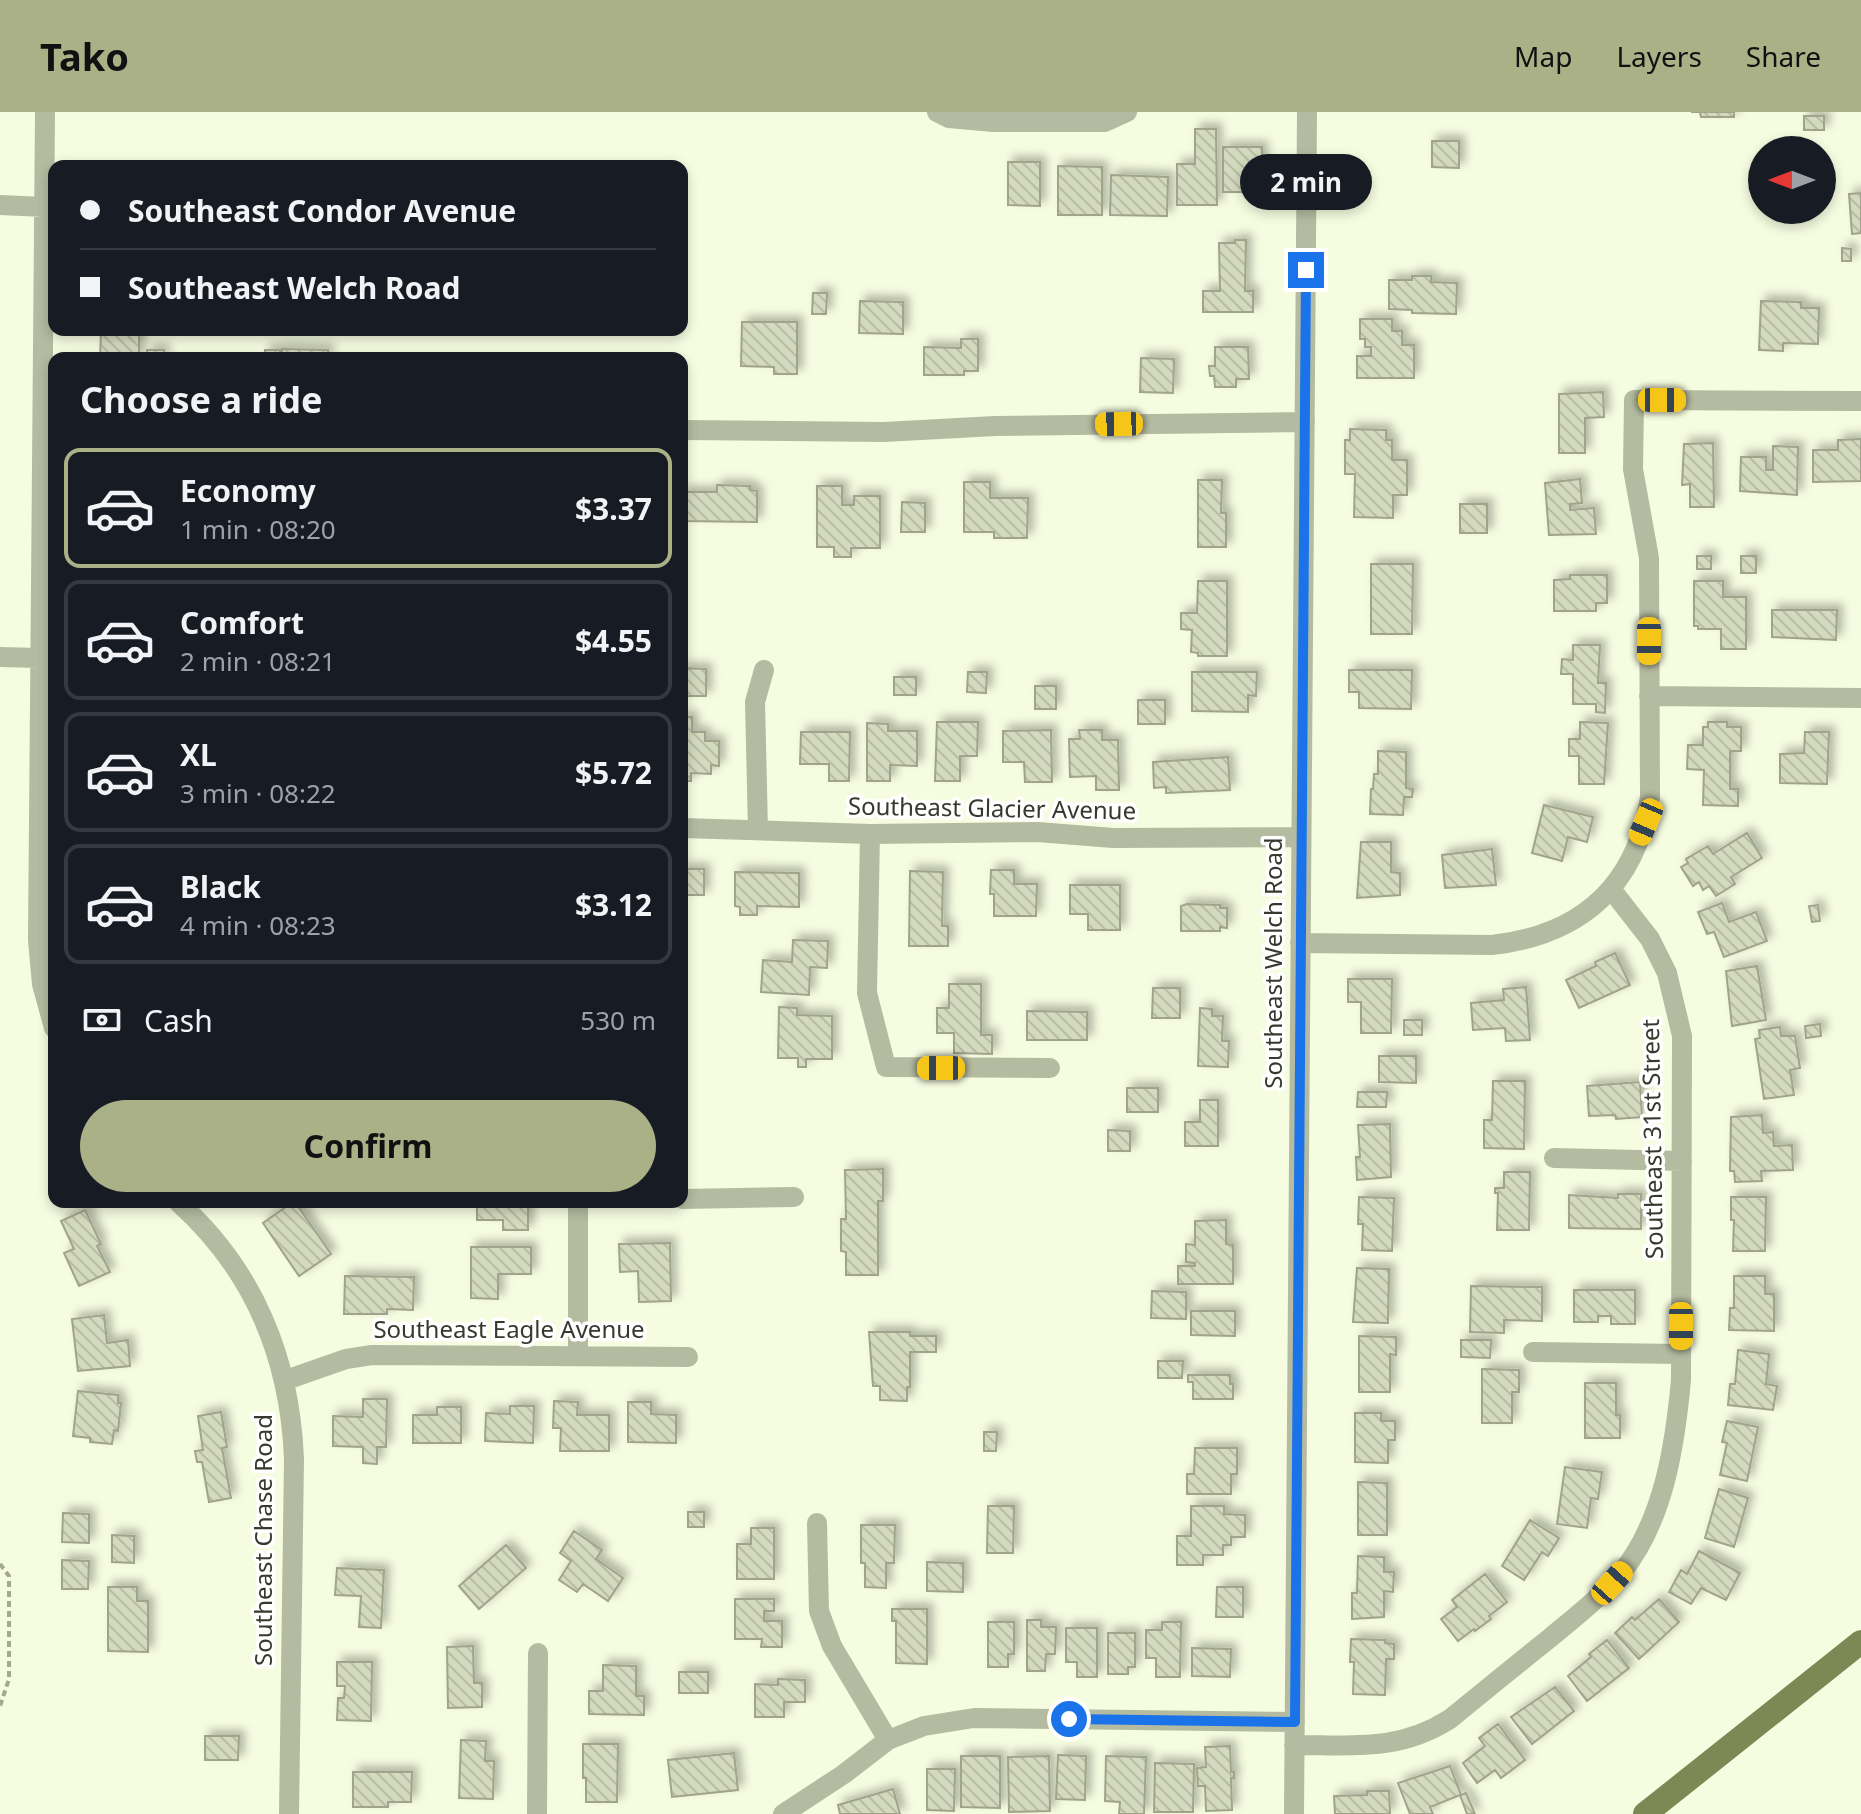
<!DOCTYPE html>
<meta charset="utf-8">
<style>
:root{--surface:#171b24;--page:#20242c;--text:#f1f3f6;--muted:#9ea1a6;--line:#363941;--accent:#abb187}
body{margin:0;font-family:"Noto Sans",sans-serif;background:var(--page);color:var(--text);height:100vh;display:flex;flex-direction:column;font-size:30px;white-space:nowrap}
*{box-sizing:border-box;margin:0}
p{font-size:26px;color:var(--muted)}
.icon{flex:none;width:44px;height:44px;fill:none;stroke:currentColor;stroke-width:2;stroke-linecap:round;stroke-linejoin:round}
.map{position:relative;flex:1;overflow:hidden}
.drawer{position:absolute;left:48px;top:240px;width:640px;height:856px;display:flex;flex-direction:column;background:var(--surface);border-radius:16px;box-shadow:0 4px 12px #0003}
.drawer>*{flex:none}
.guide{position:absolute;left:48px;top:48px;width:640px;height:176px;border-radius:16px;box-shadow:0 4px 12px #0003;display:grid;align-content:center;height:176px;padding:0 32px;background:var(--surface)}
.needle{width:52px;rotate:270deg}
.fabs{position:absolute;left:1748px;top:24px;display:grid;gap:16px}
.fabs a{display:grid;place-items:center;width:88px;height:88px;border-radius:50%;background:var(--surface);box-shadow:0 4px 12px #0003;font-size:40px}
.end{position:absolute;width:36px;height:36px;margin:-18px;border:10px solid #1a73e8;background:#fff;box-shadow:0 0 0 4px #fff}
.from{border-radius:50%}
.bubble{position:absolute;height:56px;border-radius:28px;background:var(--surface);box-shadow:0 4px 12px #0003;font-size:26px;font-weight:700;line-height:56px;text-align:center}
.car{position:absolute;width:24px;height:48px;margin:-24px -12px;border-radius:10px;box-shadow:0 0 6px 2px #0007;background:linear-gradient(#f5c518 24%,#345 0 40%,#f5c518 0 76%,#345 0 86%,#f5c518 0)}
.guide b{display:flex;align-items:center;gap:28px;height:76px;font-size:30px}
.guide b+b{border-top:2px solid var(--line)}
.guide i{width:20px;height:20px;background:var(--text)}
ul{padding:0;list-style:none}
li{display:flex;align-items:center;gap:24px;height:120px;margin:0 16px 12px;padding:0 16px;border:4px solid var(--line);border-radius:16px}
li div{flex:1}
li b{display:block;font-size:30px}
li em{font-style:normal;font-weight:700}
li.selected{border-color:var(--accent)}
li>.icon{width:72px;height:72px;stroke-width:1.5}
h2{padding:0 32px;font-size:36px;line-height:96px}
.pay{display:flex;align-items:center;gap:20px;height:88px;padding:0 32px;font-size:30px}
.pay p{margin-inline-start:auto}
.button{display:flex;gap:16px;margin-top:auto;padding:16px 32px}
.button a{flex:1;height:92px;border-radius:48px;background:var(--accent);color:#111;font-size:32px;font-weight:700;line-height:92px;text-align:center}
header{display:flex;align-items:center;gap:48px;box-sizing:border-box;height:112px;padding:0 40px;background:var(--accent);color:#111}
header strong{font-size:38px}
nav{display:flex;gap:44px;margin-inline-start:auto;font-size:28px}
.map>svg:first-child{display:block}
.building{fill:url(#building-back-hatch);stroke:#9fa48a;stroke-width:2;filter:url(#shadow)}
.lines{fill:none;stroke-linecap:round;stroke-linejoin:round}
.path{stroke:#a3a793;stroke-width:4;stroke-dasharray:6 4;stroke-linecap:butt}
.minor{stroke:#b5bba0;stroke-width:20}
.major{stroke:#7e8855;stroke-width:24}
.route{stroke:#1a73e8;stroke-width:10}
.labels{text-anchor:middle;stroke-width:7;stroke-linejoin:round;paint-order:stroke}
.street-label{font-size:24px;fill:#36392e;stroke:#fff}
</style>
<header>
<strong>Tako</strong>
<nav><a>Map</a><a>Layers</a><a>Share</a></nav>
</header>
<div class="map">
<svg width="1861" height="1702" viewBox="0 0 1861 1702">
<defs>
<pattern id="building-back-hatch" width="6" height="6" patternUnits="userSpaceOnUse" patternTransform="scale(2)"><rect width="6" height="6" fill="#d4dabe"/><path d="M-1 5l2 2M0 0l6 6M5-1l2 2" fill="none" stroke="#b7bca4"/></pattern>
<filter id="shadow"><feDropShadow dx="5.5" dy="-5.5" stdDeviation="4" flood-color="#0004"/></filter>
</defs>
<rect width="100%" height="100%" fill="#f6fce0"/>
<path class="building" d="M1691,0h43v5h-33l-1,-5z
M1804,4h20v14h-20z
M1195,17h21l1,76h-40v-41h18z
M1432,29h27v27l-27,-1z
M1223,35h39v45h-39z
M1008,50h32v44l-32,-1z
M1058,54l44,1v48h-44z
M1111,63l57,2 -1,39 -57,-1z
M1861,81v40l-9,1 -3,-40z
M1235,128h11l-1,51h8v21h-50v-21h17l-1,-48h16z
M1842,136l9,1v12h-9z
M1412,164h19v6l26,1 -1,31 -44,-1v-3l-23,-1v-29h23z
M813,181h14l-1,21h-14z
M860,189l43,1v32l-44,-1z
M1761,189l40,1v6h18l-1,36 -35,-1v8l-24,-1z
M1360,207h32v12h10v14h12v33h-57v-22h14v-9h-6v-8h-5z
M742,210h55v52h-23v-7l-33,-1z
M101,221h38v25h-39z
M961,227h17v32h-14v4h-40v-28l37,1z
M1215,235h33l1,32h-13v8h-21l-1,-11h-4l-1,-10h6z
M282,237l46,1v8h-46z
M147,238h17v8h-17z
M265,238h15v8h-15z
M1141,246l33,1 -1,34 -33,-1z
M1603,280l1,25 -19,1v35h-26v-59z
M1350,317l36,1v10h6v20h15v35h-14v23l-39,-1 1,-43h-10v-34h5z
M1861,327v42l-48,1v-32h25v-10z
M1713,331l1,64h-24v-23l-8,1 2,-41z
M1773,334l25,1 -1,48 -57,-4 1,-34h25v13h7z
M1580,367l2,24 -12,1v6l24,-2 2,26 -47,1 -4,-52z
M1198,368h24l-1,33h5v34h-28z
M964,370h26v16h38l-1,40h-33v-6h-30z
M717,373l33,1v4l7,1v31l-75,-1v-29h35z
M817,374h25v19h12v-9h26v52h-29v9h-17v-10h-17z
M902,390l23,1v29h-24z
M1460,392h27v29h-27z
M1697,444h14v13h-14z
M1741,444h15v17h-15z
M1371,452h42l-1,70h-41z
M1570,463h37v28h-11v8h-42v-31l16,-1z
M1198,469h29v75h-29v-3l-7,-1 1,-22 -11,-1v-16h16z
M1694,469h29v16h23v52h-25v-20h-23v-3h-4z
M1772,498h65l-1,30 -64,-3z
M1573,533h27l-2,38h8l-1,30 -9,-1v-8h-23v-30h-12l1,-15 11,1z
M682,556l24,1v27h-24z
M1349,558h63l-1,39 -52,-1v-16h-10z
M968,560h19l-1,21 -19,-1z
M1192,560h65l-1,24 -8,-1v17l-56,-1z
M894,565h22v18h-22z
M1035,574h21v23h-21z
M1138,588h27v24h-27z
M682,605h10v15h13v9h14v25l-8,-1v9l-20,-1v8h-9z
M937,610h41l-1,34h-17v25h-25z
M1580,610l28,1 -4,61h-25v-28h-10v-17h11z
M1708,610h19v5h14v24h-11v38h8v17l-35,-1 1,-35 -17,-1 1,-24h15v-18h5z
M867,611l21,1v7h29v35l-27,-1v16h-23z
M1051,618l1,52h-27l-1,-20h-21v-31z
M1079,618h23v10h16l1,50h-23v-14l-26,1 -1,-38h11z
M801,620h49l-1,49h-20v-17h-29z
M1805,620h24l-2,52 -47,-1v-29l24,-1z
M1378,639l28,1v36l7,1 -1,8h-8l-1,18 -33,-1 1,-25h2l1,-15h4z
M1228,645l2,33 -64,3v-6l-12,1 -1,-26z
M1544,693l49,12 -6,25 -19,-5 -6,24 -30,-8z
M1747,721l15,25 -31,19 4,7 -19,12 -7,-10 -6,4 -4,-8 -6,4 -12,-19 7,-4 -2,-4 22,-13 5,8z
M1361,730h30v30l9,1v22l-43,3z
M1492,737l4,36 -51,3 -3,-33z
M682,757h22v26h-22z
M991,758h23v14h23l-1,32h-42v-22h-4z
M910,759l33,1 -1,54h6v20h-39z
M735,760l64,1v34l-42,-1v9h-17v-8l-5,-1z
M1070,773h50v45h-32v-16h-18z
M1722,791l7,19 27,-10 11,29 -43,16 -10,-25 -7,2 -9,-22z
M1187,792l33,1v3h7v20l-7,-1v4h-39v-25z
M1818,793l2,16 -8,1 -3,-16z
M793,828l35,1 -1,27 -17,-1 -1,28 -48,-3 2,-32 29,2z
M1615,841l15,32 -51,23 -13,-28 30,-14 -1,-4z
M1757,854l9,54 -34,6 -6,-55z
M1348,867h44l-1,54h-30v-31h-13z
M949,872h32v51h11v19l-38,-1v-20h-17v-25h12z
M1526,875l4,53 -24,1 -1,-13 -32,2 -2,-27 33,-3 -1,-11z
M1153,876h27v30h-28z
M779,895l18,1v7l35,1v43h-26v8h-8v-9h-20z
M1200,896l12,1v7h11l-1,25h7l-1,26 -30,-1z
M1027,899l60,1v28h-60z
M1404,908h18v15h-18z
M1820,912l1,12 -15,2 -1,-12z
M1780,915l1,9h14l5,32 -10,2 4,25 -30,4 -9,-60 5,-1 -1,-8z
M1379,944h37v27l-37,-1z
M1493,969h32l-1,68 -40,-1v-28h8z
M1640,970l2,35 -26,2 -1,-4 -26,1 -2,-30z
M1127,976h31v24h-31z
M1358,980h29l-1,15h-29z
M1200,988h18v46h-33v-24h15z
M1762,1003l1,18 10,-1 1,14 18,-1 1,25 -32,1 1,10 -27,1 -1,-11h-4l1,-54z
M1390,1012l1,53 -34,3 -1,-23h4l-2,-32z
M1108,1018l22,1v20h-22z
M883,1057v32h-5v74h-32v-23l-5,-1v-32h5l-1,-49z
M1504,1060h26l-1,58h-32l1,-37h-3v-5h9z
M1618,1082h23v35l-72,-1v-33l49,3z
M1359,1085l35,1 -2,53 -30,-1 1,-26h-5z
M1731,1085h35l-1,54h-32l1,-31h-3z
M293,1090h2l36,52 -32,22 -36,-53z
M477,1090l51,3v25h-25v-10h-26z
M85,1098l16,34 -4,2 13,26 -31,14 -15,-33 10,-4 -13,-28z
M1226,1108v24l7,1v39h-55v-18h17v-3l-9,-1v-18l9,1v-24z
M670,1131l1,58 -32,1 -1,-31 -18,1 -1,-28z
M471,1135h60v27h-33v25l-27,-1z
M1357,1156l32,1 -1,54 -35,-1z
M345,1164l69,1 -1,33 -26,-1v5h-43z
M1734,1164h31v18h9v37l-45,-1 1,-22h4z
M1471,1174l71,1v34l-38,-1v13l-34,-1z
M1574,1178h61v34h-24v-8h-13v6h-24z
M1152,1179l34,1v27l-35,-1z
M1191,1199h44v25l-44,-1z
M104,1203l3,28 21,-3 2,26 -52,5 -6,-52z
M869,1220h41v4h26v16h-26v35h-3v14l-27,-1v-14h-7z
M1359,1224l37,1v18l-6,-1v38h-31z
M1461,1228h30l-1,18 -29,-1z
M1738,1238l31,4 -3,30 11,2 -4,24 -45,-5 2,-21h5z
M1158,1249h25l-1,17h-24z
M1482,1257l37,1v22h-7v31h-30z
M1188,1263h42v9h3v15h-40v-17h-5z
M1585,1271h31v32h4v23h-35z
M78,1279l40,4v8h3l-3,28 -4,-1 -2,14 -22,-2v-4l-17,-2z
M363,1287h24l-1,48h-9v17l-14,-1v-16l-30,-1v-30l30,1z
M554,1289l24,1 -1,13h32v36h-49l1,-23h-8z
M628,1290h23v12l25,1v28l-48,-1z
M510,1294h24l-1,37 -48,-2 1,-28 24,1z
M437,1295h24v36h-48v-28h24z
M221,1300l6,35 -5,1 9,50 -22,4 -7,-40h-5l-2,-11 8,-1 -5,-34z
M1355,1301h26v8h14v19h-7v23l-33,-1z
M1727,1309l31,6 -11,54 -27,-6 7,-32 -5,-1z
M984,1320h13l-1,19h-12z
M1195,1336h42v26h-6v20h-44v-20h7z
M1565,1355l37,5 -4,27 -7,-1 -4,30 -30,-4z
M1358,1370l29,1v52h-29z
M1719,1377l29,9 -14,49 -29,-9z
M988,1394h26l-1,47h-26z
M1191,1394h33v8l21,1v22h-14v8h-8v10h-20v10h-26v-29h14z
M688,1400h16v15h-16z
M63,1401l26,1v29l-27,-1z
M1530,1408l29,18 -11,18 -6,-4 -18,28 -22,-14z
M861,1413h34l-1,38h-8v25l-21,-1v-24h-4z
M751,1416h23v51h-37v-35h14z
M574,1419l28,19 -6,9 27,19 -15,23 -25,-17 -6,8 -18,-12 12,-19 -11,-8z
M112,1423l22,1v27l-22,-1z
M506,1433l20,23 -47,41 -20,-23z
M1699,1439l41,22 -14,27 -25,-12 -10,16 -22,-12 12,-22 6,4z
M1358,1444l26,1v15h10l-1,20 -9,-1v26l-32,2v-26h5z
M62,1448l27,1 -1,28h-26z
M927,1450l36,1v29l-36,-1z
M337,1456l47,2 -3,58 -22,-1 2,-31 -26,-1z
M1485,1462l22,28 -18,14 2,3 -16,12 -1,-2 -16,12 -17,-22 16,-12 -5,-7z
M108,1475h29v14h11v51l-40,-1z
M1217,1475h26v30h-27z
M735,1487h39v12h-10v10h18v26h-21l1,-8h-27z
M1659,1487l20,23 -40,37 -24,-26 17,-16 3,3z
M892,1497h35v55l-31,-1v-42h-4z
M1027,1508h14v7h15l-1,27h-9l-1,17h-18z
M988,1510h26v32h-6v13h-20z
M1162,1510h19l-1,55h-24v-19h-10v-28h16z
M1066,1516h31v49h-20v-15h-11z
M1108,1521h27v34h-7v7h-20z
M1351,1527l34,1v3l9,1v15h-8l-1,36 -32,-1 1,-32h-4z
M1607,1528l22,28 -42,33 -19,-25 23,-19 -2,-3z
M473,1534l1,37h8v24l-34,1 -1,-61z
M1192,1536l39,1 -1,28 -38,-1z
M337,1550h35l-1,59 -34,-1 1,-22h6l1,-12h-8z
M603,1553l33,1v30h8v19l-55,-1v-23h14z
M679,1560h29v21h-29z
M778,1567l27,1v22h-21v15h-29v-33l23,1z
M1555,1575l19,24 -42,33 -21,-27z
M1498,1612l27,36 -24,18 -6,-8 -18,13 -14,-20 22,-17 -6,-8z
M205,1624h34l-1,24h-33z
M461,1628l25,1 -1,20h9l-1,38 -34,-1z
M583,1632h35l-1,58h-31v-24h-3z
M1230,1634l1,26h3v6h-3l1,32 -26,1 -1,-25h-7l-1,-18 9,-1 -1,-20z
M734,1641l4,37 -66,7 -4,-37z
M1058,1643l28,1 -1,44 -29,-1z
M961,1644h39v52l-39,-1z
M1049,1644l1,55 -41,1 -1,-55z
M1106,1644l40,1 -2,57h-25l1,-12 -15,-1z
M1155,1651l39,1 -1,48h-39z
M1450,1654l11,29 5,-2 9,21h-8l-7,-19 -30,12 3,7h-23l-12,-31z
M927,1657h28l-1,42 -27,-1z
M353,1660h59l-1,30h-23v5h-35z
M893,1677l7,25h-60l-2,-9z
M1367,1679h22l1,23h-55l-1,-18 33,-1z"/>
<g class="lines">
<path class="path" d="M0,1452l9,12v103l-9,27"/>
<path class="minor" d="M45,0l-7,828 4,44 12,44
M937,0l12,6 44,4h112l22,-10
M0,93l44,2
M682,318l202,2 111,-6 310,-4
M0,545l40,1
M1649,584l212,2
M682,716l188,6 168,-2 75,6 188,-1
M758,718l-3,-128 9,-32
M870,722l-3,159 19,74 164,1
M1300,831l192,2c89,-10 144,-59 158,-148l-1,-239 -16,-89 1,-69 227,1
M1554,1046l128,3
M682,1087l112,-2
M178,1090c76,68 112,157 116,257l-5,355
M1533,1240l148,2
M578,1244v-154
M286,1268l60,-21 26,-4 316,2
M817,1411l2,88 13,35 56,94
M1294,1633c59,0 104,7 156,-26 33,-27 66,-54 100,-81 25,-21 51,-41 72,-66 42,-52 53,-127 59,-192l1,-344 -15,-63 -17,-34 -39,-50
M537,1702l1,-161
M783,1702l61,-40 44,-34 36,-14 50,-8 321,4
M1294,1702l13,-1702"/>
<path class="major" d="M1645,1702l216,-172"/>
</g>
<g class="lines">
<path class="route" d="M1069,1607l226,3 11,-1452"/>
</g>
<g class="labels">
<g class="street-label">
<text transform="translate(992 697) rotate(1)" y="8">Southeast Glacier Avenue</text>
<text transform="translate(1274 851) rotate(-90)" y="8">Southeast Welch Road</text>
<text transform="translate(1653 1027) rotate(-91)" y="8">Southeast 31st Street</text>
<text x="509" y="1226">Southeast Eagle Avenue</text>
<text transform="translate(264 1428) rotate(-90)" y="8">Southeast Chase Road</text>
</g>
</g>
</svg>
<div class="fabs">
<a><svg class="needle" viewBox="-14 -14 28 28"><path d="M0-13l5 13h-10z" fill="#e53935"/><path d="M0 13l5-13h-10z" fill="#9ea1a6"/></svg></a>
</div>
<i class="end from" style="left:1069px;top:1607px"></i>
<i class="end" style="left:1306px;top:158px"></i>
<div class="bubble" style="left:1240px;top:42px;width:132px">2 min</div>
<i class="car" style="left:1662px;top:288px;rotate:90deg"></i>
<i class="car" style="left:1119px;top:312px;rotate:269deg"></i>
<i class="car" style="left:1649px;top:529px;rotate:180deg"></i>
<i class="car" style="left:1646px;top:710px;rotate:203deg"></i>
<i class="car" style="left:941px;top:956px;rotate:270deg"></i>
<i class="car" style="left:1681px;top:1214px;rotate:180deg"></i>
<i class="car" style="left:1612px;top:1471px;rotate:42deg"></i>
<div class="guide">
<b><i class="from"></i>Southeast Condor Avenue</b>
<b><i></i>Southeast Welch Road</b>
</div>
<section class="drawer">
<h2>Choose a ride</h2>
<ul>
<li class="selected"><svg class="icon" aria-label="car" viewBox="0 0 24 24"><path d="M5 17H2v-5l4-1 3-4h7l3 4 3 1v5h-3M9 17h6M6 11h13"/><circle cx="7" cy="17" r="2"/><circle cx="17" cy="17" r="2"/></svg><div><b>Economy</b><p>1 min · 08:20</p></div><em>$3.37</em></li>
<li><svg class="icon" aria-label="car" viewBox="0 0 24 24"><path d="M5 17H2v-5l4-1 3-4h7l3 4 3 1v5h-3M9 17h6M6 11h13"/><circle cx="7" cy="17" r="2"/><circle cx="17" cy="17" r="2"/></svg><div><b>Comfort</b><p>2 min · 08:21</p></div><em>$4.55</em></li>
<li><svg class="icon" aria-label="car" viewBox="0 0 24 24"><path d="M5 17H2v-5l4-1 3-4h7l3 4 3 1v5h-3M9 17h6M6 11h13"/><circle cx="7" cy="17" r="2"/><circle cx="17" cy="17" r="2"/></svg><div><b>XL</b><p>3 min · 08:22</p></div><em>$5.72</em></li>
<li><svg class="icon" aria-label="car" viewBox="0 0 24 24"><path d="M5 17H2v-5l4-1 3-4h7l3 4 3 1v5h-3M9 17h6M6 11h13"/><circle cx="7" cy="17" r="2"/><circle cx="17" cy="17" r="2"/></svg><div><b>Black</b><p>4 min · 08:23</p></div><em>$3.12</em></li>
</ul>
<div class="pay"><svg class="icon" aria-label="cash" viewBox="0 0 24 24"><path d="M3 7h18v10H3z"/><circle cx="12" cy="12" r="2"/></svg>Cash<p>530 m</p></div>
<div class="button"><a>Confirm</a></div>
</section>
</div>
